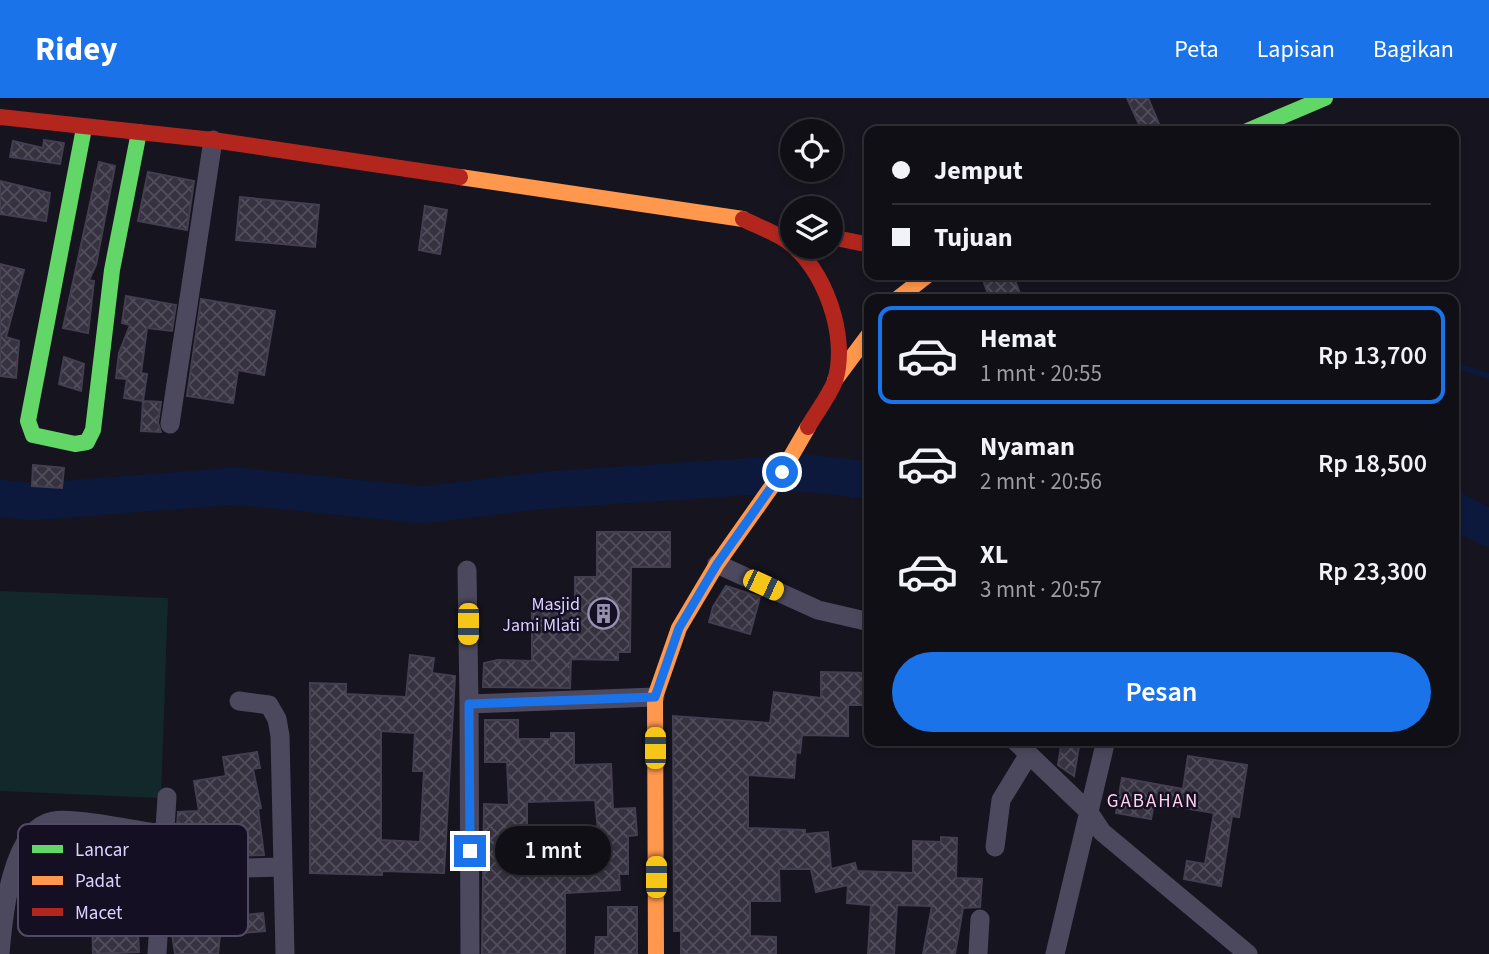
<!DOCTYPE html>
<html lang="id">
<meta charset="utf-8">
<style>
:root{--surface:#100f16;--page:#19181f;--text:#f1f3f6;--muted:#9c9ca1;--line:#302f35;--accent:#1a73e8}
body{margin:0;font-family:"Source Sans 3",sans-serif;background:var(--page);color:var(--text);height:100vh;display:flex;flex-direction:column;font-size:26px;white-space:nowrap}
*{box-sizing:border-box;margin:0}
p{font-size:23px;color:var(--muted)}
.icon{flex:none;width:38px;height:38px;fill:none;stroke:currentColor;stroke-width:2;stroke-linecap:round;stroke-linejoin:round}
.map{position:relative;flex:1;overflow:hidden}
.side{position:absolute;left:864px;top:196px;width:595px;height:452px;display:flex;flex-direction:column;background:var(--surface);border-radius:14px;box-shadow:0 4px 10px #0003,0 0 0 2px var(--line)}
.side>*{flex:none}
.guide{position:absolute;left:864px;top:28px;width:595px;height:154px;border-radius:14px;box-shadow:0 4px 10px #0003,0 0 0 2px var(--line);display:grid;align-content:center;height:154px;padding:0 28px;background:var(--surface)}
.tools{position:absolute;left:780px;top:21px;display:grid;gap:14px}
.tools a{display:grid;place-items:center;width:63px;height:63px;border-radius:50%;background:var(--surface);box-shadow:0 4px 10px #0003,0 0 0 2px var(--line);font-size:35px}
.end{position:absolute;width:32px;height:32px;margin:-16px;border:9px solid #1a73e8;background:#fff;box-shadow:0 0 0 4px #fff}
.from{border-radius:50%}
.bubble{position:absolute;height:49px;border-radius:24px;background:var(--surface);box-shadow:0 4px 10px #0003,0 0 0 2px var(--line);font-size:23px;font-weight:600;line-height:49px;text-align:center}
.car{position:absolute;width:21px;height:42px;margin:-21px -10px;border-radius:9px;box-shadow:0 0 5px 2px #0007;background:linear-gradient(#f5c518 24%,#345 0 40%,#f5c518 0 76%,#345 0 86%,#f5c518 0)}
.guide b{display:flex;align-items:center;gap:24px;height:66px;font-size:26px}
.guide b+b{border-top:2px solid var(--line)}
.guide i{width:18px;height:18px;background:var(--text)}
ul{padding:12px 0 0;list-style:none}
li{display:flex;align-items:center;gap:21px;height:98px;margin:0 14px 10px;padding:0 14px;border:4px solid transparent;border-radius:14px}
li div{flex:1}
li b{display:block;font-size:26px}
li em{font-style:normal;font-weight:600}
li.selected{border-color:var(--accent)}
li>.icon{width:63px;height:63px;stroke-width:1.5}
.primary-button{display:flex;gap:14px;margin-top:auto;padding:14px 28px}
.primary-button a{flex:1;height:80px;border-radius:42px;background:var(--accent);color:#fff;font-size:28px;font-weight:600;line-height:80px;text-align:center}
header{display:flex;align-items:center;gap:42px;box-sizing:border-box;height:98px;padding:0 35px;background:var(--accent);color:#fff}
header strong{font-size:33px}
nav{display:flex;gap:38px;margin-inline-start:auto;font-size:24px}
.map>svg:first-child{display:block}
.grass{fill:#13282b}
.lines{fill:none;stroke-linecap:round;stroke-linejoin:round}
.stream{stroke:#0c193c;stroke-width:6}
.river{stroke:#0c193c;stroke-width:37}
.building{fill:url(#building-cross-hatch);stroke:#443e51;stroke-width:2;fill-rule:evenodd}
.street{stroke:#4c495f;stroke-width:19}
.fast{stroke:#63d668;stroke-width:16}
.slow{stroke:#ff974d;stroke-width:16}
.jam{stroke:#b3261e;stroke-width:16}
.route{stroke:#1a73e8;stroke-width:9}
.labels{text-anchor:middle;stroke-width:5;stroke-linejoin:round;paint-order:stroke}
.poi-label{font-size:18px;fill:#dcd2fd;stroke:#140f23;text-anchor:end}
.neighbourhood-label{font-size:19px;letter-spacing:2px;fill:#fed4ea;stroke:#140f23}
.key{fill:#140f23;stroke:#504a64;stroke-width:2}
.key-label{font-size:19px;fill:#dcd2fd}
</style>
<header>
<strong>Ridey</strong>
<nav><a>Peta</a><a>Lapisan</a><a>Bagikan</a></nav>
</header>
<div class="map">
<svg width="1489" height="856" viewBox="0 0 1489 856">
<defs>
<pattern id="building-cross-hatch" width="8" height="8" patternUnits="userSpaceOnUse" patternTransform="scale(1.75)"><rect width="8" height="8" fill="#363240"/><path d="M0 0l8 8M0 8l8-8" fill="none" stroke="#524f5c"/></pattern>
</defs>
<rect width="100%" height="100%" fill="#16141e"/>
<path class="grass" d="M0,493l168,7 -7,200 -161,-7z"/>
<g class="lines">
<path class="stream" d="M1454,267l35,11"/>
<path class="river" d="M0,400l31,4 204,-16 188,19 124,-15 258,-17 65,7
M1454,412l35,18"/>
</g>
<path class="building" d="M1127,0h21l14,33h-20z
M44,42l20,3 -4,21 -50,-7 3,-16 30,7z
M99,64l16,4 -19,99 -7,15 5,1 -6,52 -25,-5z
M148,74l46,9 -7,49 -49,-9z
M0,83l50,12 -4,28 -46,-7z
M240,99l79,8 -4,42 -79,-7z
M425,108l22,4 -7,44 -21,-4z
M0,166l24,6 -18,67 13,4 -3,37 -16,-2z
M996,177h17l9,24h-32l-7,-19z
M126,198l50,9 -4,26 -25,-3 -6,45 6,1 -4,27 -19,-3 3,-19 -11,-1 3,-25 11,-28 -8,-2z
M201,201l74,12 -11,64 -26,-5 -5,33 -46,-7z
M64,259l20,7 -3,27 -22,-7z
M143,303l18,1 -3,21 3,9 -20,-1z
M33,367l31,3 -2,20 -30,-2z
M597,434h73v35h-39l-1,85h-12v8l-47,-1 -1,29 -87,-1 1,-24 14,-3 34,1v-54h43v-30h22z
M726,488l34,11 -10,37 -41,-12 4,-15z
M410,557l24,3 -2,15 23,3 -11,197 -62,-2v4l-72,-2v-190l36,1v10l60,3zM381,633l34,2 -2,38h11l-4,71 -39,-2z
M821,574l49,1v32h-22v31l-46,-1 -2,18 -4,-1 -2,26 -46,-3v53l57,2v4l23,-2 3,37 24,-6 2,8 56,2v-32l28,1v-5l16,1 -1,40 26,1 -2,28 -17,1 -8,46h-32l9,-48 -35,-1 -3,49h-26l3,-49 -24,-2 1,-18 -32,7 -5,-23h-32l1,32h-30v35l26,1v17h-95v-23h-7l-1,-215 97,7 4,-31 47,6z
M485,622h33v19h33v-6h23v32l37,-1 2,45 22,-1 2,27 -9,1v38h-9l1,16 -55,3v61h-83l2,-150 25,1 -2,-43h-22zM595,702l4,41h-72v-39z
M1062,642h18l-6,36 -16,-11z
M257,654l3,16 -7,1 8,39 -3,1 6,46 -89,2 3,-45 21,-1 -5,-30 32,-5 -3,-19z
M1188,658l59,9 -8,52 -7,-1 -11,70 -37,-7 3,-18 18,3 9,-51 -60,-10 -3,16 -35,-6 6,-35 61,11z
M202,783l2,22 32,1v12l27,-3 2,18 -45,4 -2,19h-43l-4,-27 3,-45z
M608,809h29v47h-42l1,-17h12z
M137,814l2,40 -46,2 -1,-40z"/>
<g class="lines">
<path class="street" d="M170,326l43,-284
M717,466l101,46 52,12
M467,472l2,134
M239,603l30,4 8,14 3,17 5,218
M1014,642l74,71 14,21 146,122
M995,749l6,-47 28,-46
M163,772l120,-3
M0,856c3,-35 10,-125 53,-133 22,-4 87,10 113,14
M157,856l10,-157
M470,856l-1,-250 186,-7
M978,856l2,-35
M1055,856l51,-214"/>
<path class="fast" d="M84,30l-56,293 5,14 42,9 12,-2 6,-12 19,-160 27,-138
M1247,33l78,-33"/>
<path class="slow" d="M460,79l283,42
M897,201l31,-24
M835,282l35,-47
M656,856l-1,-257 24,-69 38,-64 65,-92 26,-45"/>
<path class="jam" d="M0,19l213,23 247,37
M743,121c14,7 31,13 44,22 37,26 62,95 48,140 -6,15 -19,32 -27,46
M831,139l39,8"/>
</g>
<g class="lines">
<path class="route" d="M470,753l-1,-147 186,-7 24,-69 38,-64 65,-92"/>
</g>
<defs>
<symbol id="building-ring" viewBox="-11 -11 22 22"><circle r="9.5" fill="#140f23" stroke="#9790af" stroke-width="1.5"/><path d="M-4-6H4V6H1V3H-1V6H-4ZM-2.5-4.3h1.7v1.8h-1.7ZM.8-4.3h1.7v1.8H.8ZM-2.5-1h1.7V.8h-1.7ZM.8-1h1.7V.8H.8Z" fill="#9790af"/></symbol>
</defs>
<g fill-rule="evenodd">
<use href="#building-ring" x="586" y="498" width="35" height="35"/>
</g>
<g class="labels">
<g class="poi-label">
<text x="580" y="512">Masjid<tspan x="580" dy="21">Jami Mlati</tspan></text>
</g>
<g class="neighbourhood-label">
<text x="1153" y="709">GABAHAN</text>
</g>
</g>
<rect x="18" y="726" width="230" height="112" rx="10" class="key"/>
<rect x="32" y="747" width="31" height="8" fill="#63d668"/>
<rect x="32" y="778" width="31" height="9" fill="#ff974d"/>
<rect x="32" y="810" width="31" height="8" fill="#b3261e"/>
<g class="key-label">
<text x="75" y="758">Lancar</text>
<text x="75" y="789">Padat</text>
<text x="75" y="821">Macet</text>
</g>
</svg>
<div class="tools">
<a><svg class="icon" aria-label="locate" viewBox="0 0 24 24"><circle cx="12" cy="12" r="6"/><path d="M12 2v4M12 18v4M2 12h4M18 12h4"/></svg></a>
<a><svg class="icon" aria-label="layers" viewBox="0 0 24 24"><path d="M12 4l9 5-9 5-9-5zM3 14l9 5 9-5"/></svg></a>
</div>
<i class="end from" style="left:782px;top:374px"></i>
<i class="end" style="left:470px;top:753px"></i>
<div class="bubble" style="left:495px;top:728px;width:116px">1 mnt</div>
<i class="car" style="left:763px;top:487px;rotate:115deg"></i>
<i class="car" style="left:468px;top:526px;rotate:180deg"></i>
<i class="car" style="left:655px;top:650px;rotate:0deg"></i>
<i class="car" style="left:656px;top:779px;rotate:0deg"></i>
<div class="guide">
<b><i class="from"></i>Jemput</b>
<b><i></i>Tujuan</b>
</div>
<section class="side">
<ul>
<li class="selected"><svg class="icon" aria-label="car" viewBox="0 0 24 24"><path d="M5 17H2v-5l4-1 3-4h7l3 4 3 1v5h-3M9 17h6M6 11h13"/><circle cx="7" cy="17" r="2"/><circle cx="17" cy="17" r="2"/></svg><div><b>Hemat</b><p>1 mnt · 20:55</p></div><em>Rp 13,700</em></li>
<li><svg class="icon" aria-label="car" viewBox="0 0 24 24"><path d="M5 17H2v-5l4-1 3-4h7l3 4 3 1v5h-3M9 17h6M6 11h13"/><circle cx="7" cy="17" r="2"/><circle cx="17" cy="17" r="2"/></svg><div><b>Nyaman</b><p>2 mnt · 20:56</p></div><em>Rp 18,500</em></li>
<li><svg class="icon" aria-label="car" viewBox="0 0 24 24"><path d="M5 17H2v-5l4-1 3-4h7l3 4 3 1v5h-3M9 17h6M6 11h13"/><circle cx="7" cy="17" r="2"/><circle cx="17" cy="17" r="2"/></svg><div><b>XL</b><p>3 mnt · 20:57</p></div><em>Rp 23,300</em></li>
</ul>
<div class="primary-button"><a>Pesan</a></div>
</section>
</div>
